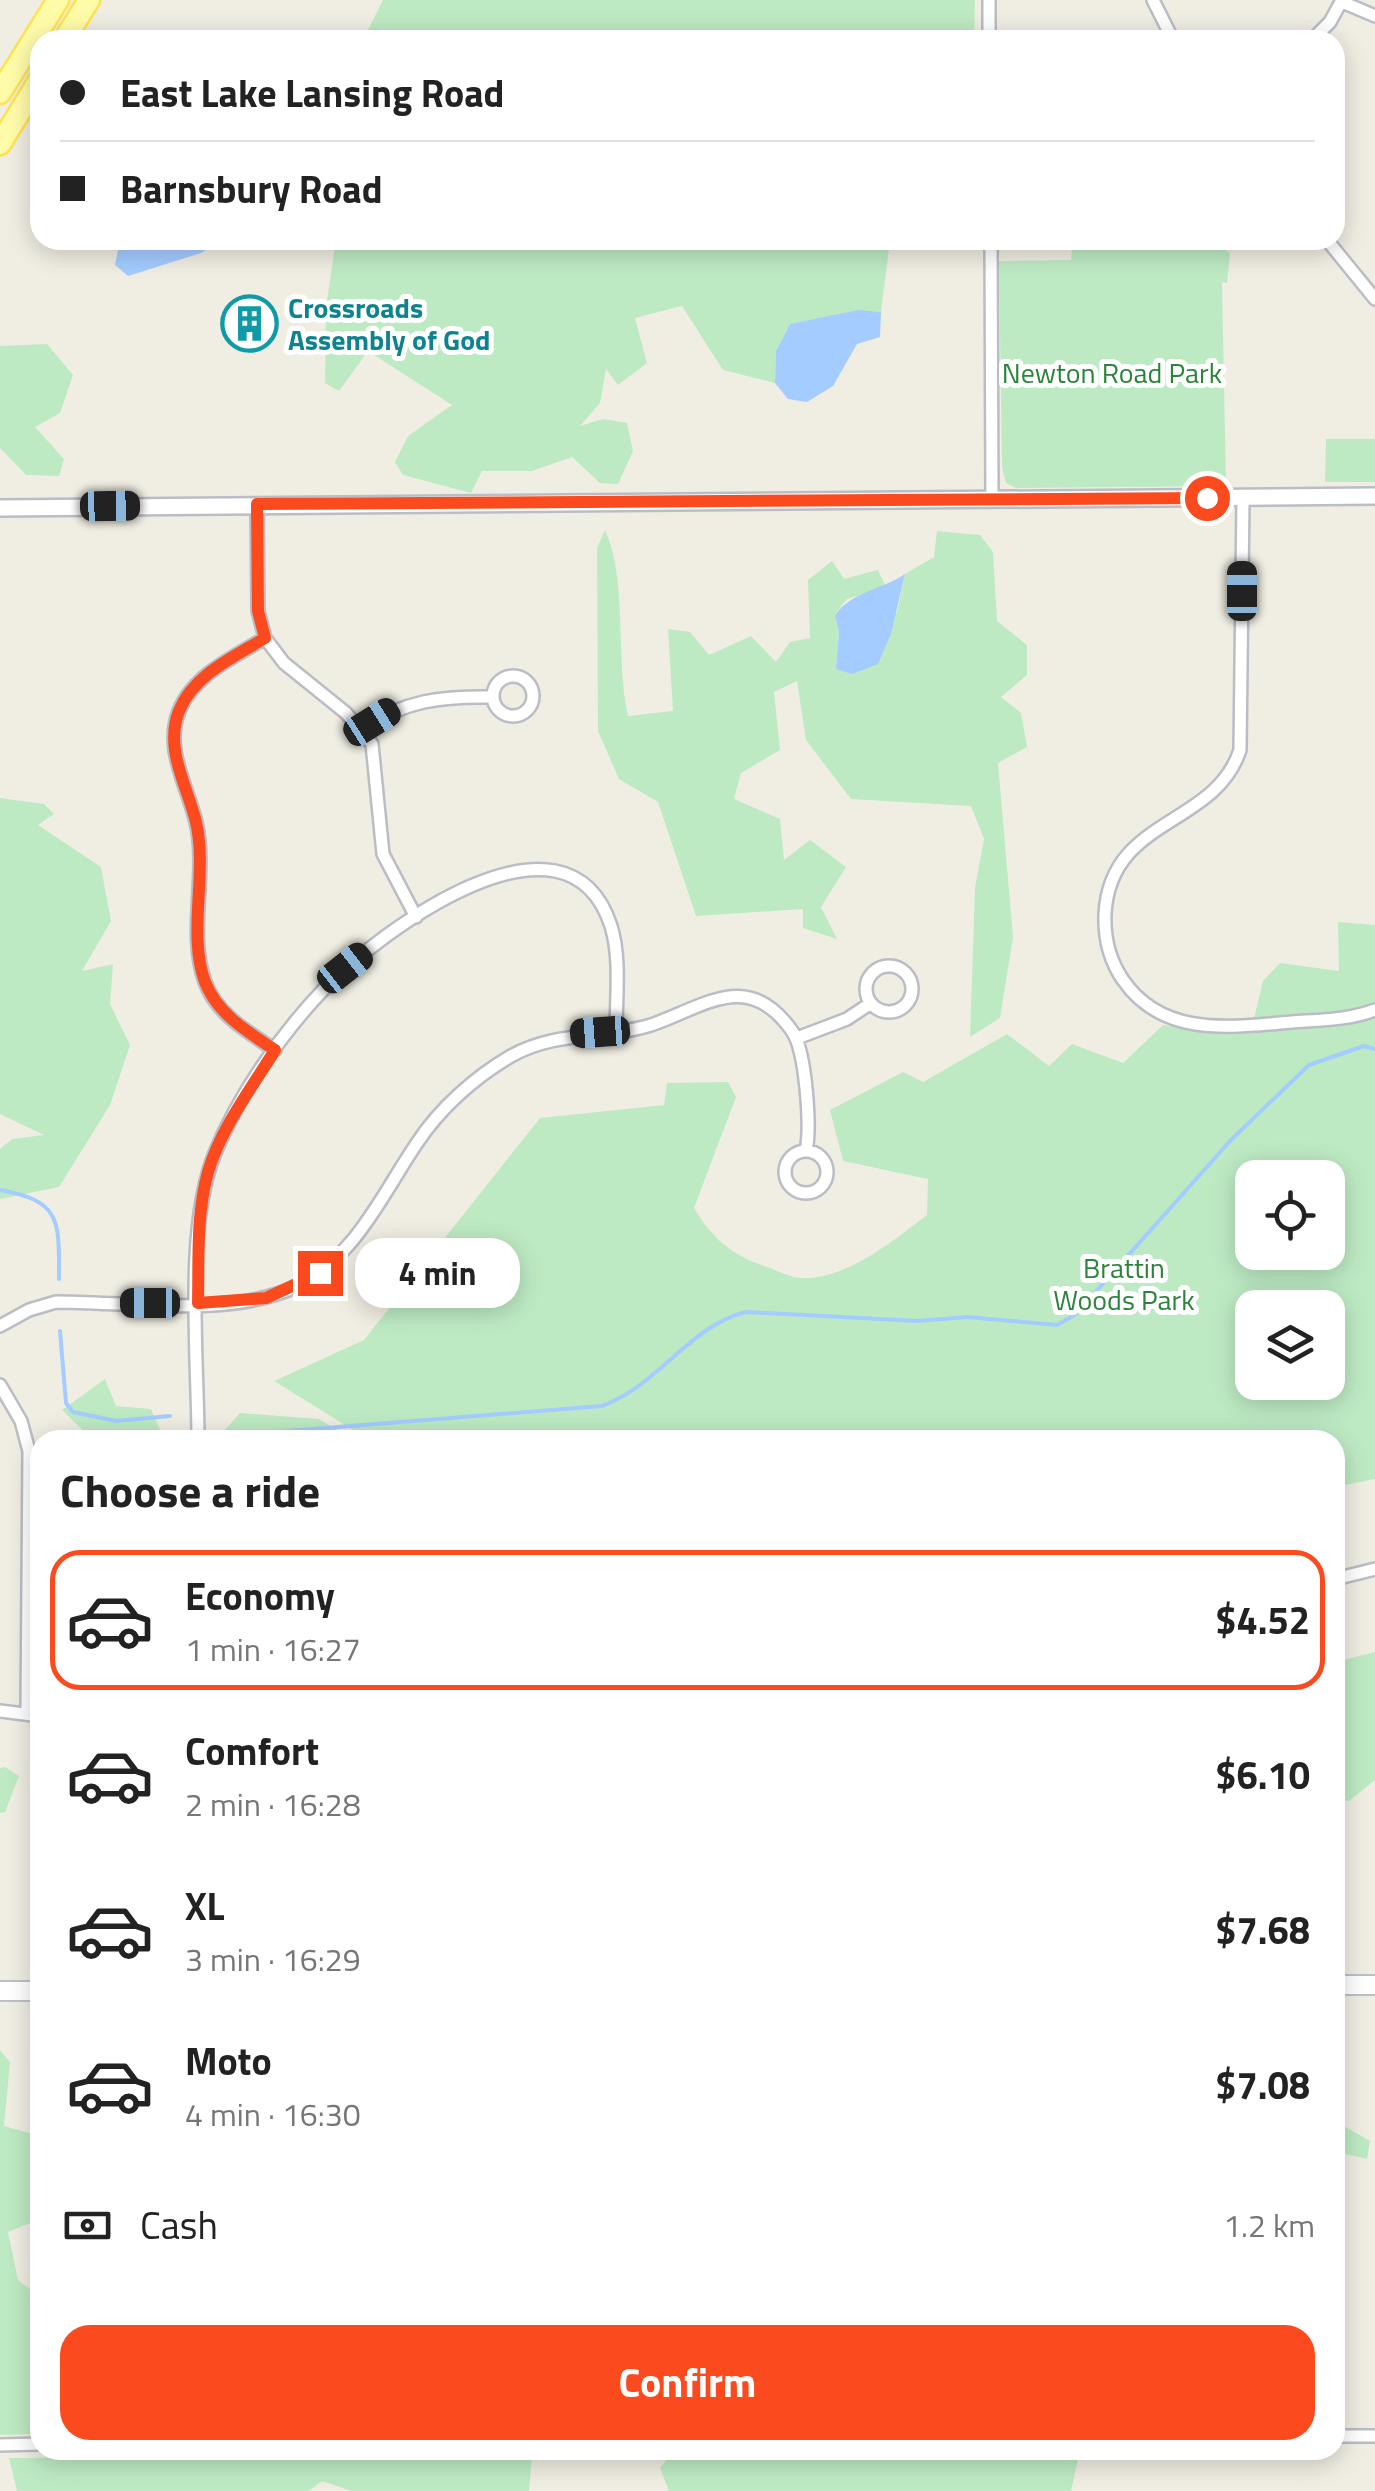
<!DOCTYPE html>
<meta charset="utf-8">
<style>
:root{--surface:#fff;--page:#f6f6f6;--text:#222;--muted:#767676;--line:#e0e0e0;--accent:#fb4a1e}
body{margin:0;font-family:"Titillium Web",sans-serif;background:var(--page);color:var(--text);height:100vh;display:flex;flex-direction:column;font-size:38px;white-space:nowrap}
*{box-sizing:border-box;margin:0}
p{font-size:32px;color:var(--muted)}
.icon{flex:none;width:55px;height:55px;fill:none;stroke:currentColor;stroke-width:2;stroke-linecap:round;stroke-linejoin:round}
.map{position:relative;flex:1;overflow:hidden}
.drawer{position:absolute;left:30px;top:1430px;width:1315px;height:1030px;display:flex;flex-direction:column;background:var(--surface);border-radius:30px;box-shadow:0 5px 25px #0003}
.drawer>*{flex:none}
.guide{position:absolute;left:30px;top:30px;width:1315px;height:220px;border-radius:30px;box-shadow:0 5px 25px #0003;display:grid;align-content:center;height:220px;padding:0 30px;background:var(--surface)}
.fabs{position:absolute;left:1235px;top:1160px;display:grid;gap:20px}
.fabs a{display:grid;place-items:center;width:110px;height:110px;border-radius:20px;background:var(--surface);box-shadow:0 5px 25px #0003;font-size:50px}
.end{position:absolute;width:45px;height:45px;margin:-22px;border:12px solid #fb4a1e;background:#fff;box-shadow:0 0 0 5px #fff}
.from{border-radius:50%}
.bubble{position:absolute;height:70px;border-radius:30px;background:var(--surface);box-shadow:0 5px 25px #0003;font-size:32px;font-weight:700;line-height:70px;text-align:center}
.car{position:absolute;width:30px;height:60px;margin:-30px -15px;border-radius:12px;box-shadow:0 0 8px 2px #0007;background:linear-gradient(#222 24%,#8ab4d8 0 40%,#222 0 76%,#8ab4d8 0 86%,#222 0)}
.guide b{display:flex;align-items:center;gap:35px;height:95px;font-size:38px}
.guide b+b{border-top:2px solid var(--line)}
.guide i{width:25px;height:25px;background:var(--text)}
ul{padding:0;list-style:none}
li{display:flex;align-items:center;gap:30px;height:140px;margin:0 20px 15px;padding:0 10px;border:5px solid transparent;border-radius:30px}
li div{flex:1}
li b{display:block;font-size:38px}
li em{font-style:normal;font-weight:700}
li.on{border-color:var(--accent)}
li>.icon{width:90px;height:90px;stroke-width:1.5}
h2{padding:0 30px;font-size:45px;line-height:120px}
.pay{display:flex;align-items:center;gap:25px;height:110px;padding:0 30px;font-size:38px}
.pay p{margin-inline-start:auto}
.primary-button{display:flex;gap:20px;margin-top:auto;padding:20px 30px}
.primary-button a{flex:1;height:115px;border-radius:30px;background:var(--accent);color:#fff;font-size:40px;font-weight:700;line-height:115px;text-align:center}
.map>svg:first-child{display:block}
.green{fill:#bdeac3;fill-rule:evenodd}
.water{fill:#a4ccff}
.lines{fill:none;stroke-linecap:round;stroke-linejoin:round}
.stream{stroke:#a4ccff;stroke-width:4}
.minor-casing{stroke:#bbbdc4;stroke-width:16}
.tertiary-casing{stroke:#bbbdc4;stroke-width:20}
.secondary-casing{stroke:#bec0c8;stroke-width:22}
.primary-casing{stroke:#ffe34d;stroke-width:25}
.minor{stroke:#fff;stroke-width:11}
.tertiary{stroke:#fff;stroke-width:15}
.secondary{stroke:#fff;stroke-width:18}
.primary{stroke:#fffca9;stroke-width:20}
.route{stroke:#fb4a1e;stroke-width:12}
.labels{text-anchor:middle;stroke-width:10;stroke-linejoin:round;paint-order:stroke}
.culture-label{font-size:28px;font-weight:bold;fill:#0d838f;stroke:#fff;text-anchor:start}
.park-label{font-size:28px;fill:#2b843a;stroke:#fff}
</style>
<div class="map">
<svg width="1375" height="2491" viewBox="0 0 1375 2491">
<rect width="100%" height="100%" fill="#f0eee3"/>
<path class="green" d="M383,0h592l-1,40h-611z
M336,240h554l-9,72 -23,-1 -68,13 -14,27 -1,32 -52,-13 -41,-64 -47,12 12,45 -29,22 -12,-16 -6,34 -20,23 23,-7 24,4 6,28 -15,33 -18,-1 -28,-26 -40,14h-50l-11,22 -68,-18 -8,-13 13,-26 44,-31 -84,-54 -29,40 -14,-8 1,-76z
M1073,240h137l20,13 -3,30 -5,-1 4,204 -210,2 -10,-5 -4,-16 -3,-206 72,-1z
M47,344l26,31 -13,38 -25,14 29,32 -5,17 -33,-1 -26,-27v-102z
M1326,439h49v43h-50z
M605,530c23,50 10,128 23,186l45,-5 -5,-82 22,3 19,23 42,-19 25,26 14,-20 20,-4 -2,-58 24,-19 12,18 34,-9 8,17 -39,12 -12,15 4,18 -3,36 61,-56 8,-38 29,-17 3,-26 43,4 13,17 4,69 30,24v30l-26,22 20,16 6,34 -29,16 15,174 -13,81 -30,19 5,-149 9,-49 -13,-33 -120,-7 -45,-59 -9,-59 -23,11 6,58 -39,23 -7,26 46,20 4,41 26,-20 36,27 -25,40 16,32 -34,-11v-19l-107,7 -38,-114 -39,-23 -21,-48 -1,-183z
M0,798l44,6 10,10 -16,11 63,42 10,54 -29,50 31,-7 -3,40 20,41 -20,60 -51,82 -59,12v-50l12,-10 32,-4 -44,-21z
M1338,922l37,3v554l-40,8v-47h-948l-29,-7 -84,-52 90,-41 176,-222 124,-13 3,-22 61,-1 8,15 -42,111c18,30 36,46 70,58 11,3 26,12 38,12 44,2 92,-38 125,-63l1,-36 -85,-18 -13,-51 73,-38 20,10 84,-48 42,32 23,-22 51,19 40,-38 44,8 44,-2 12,-50 17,-18 59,8zM1252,1178h76v74h-76zM1252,1308h76v74h-76z
M105,1379l11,27 35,3 10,23 -11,8h-57l-31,-30z
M240,1413l79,6 35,21h-138z
M1375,1652v128l-26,21 -14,-2v-137z
M5,1767l14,9 -14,36 -5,1v-45z
M0,2050l10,12 -6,64 36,10v83l-32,13 10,48 22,17v137l-40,1z
M1340,2087l4,39 26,15 -3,18 -22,-5 -10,44v-107z
M1080,2450l-9,41h-402l-9,-23 6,-8 30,-5z
M532,2455l-3,36h-178l-29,-10 -13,10h-292l-8,-33z"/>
<path class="water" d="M120,240h102l-21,13 -73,23 -13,-11z
M858,310l23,2 -1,25 -23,7 -24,42 -26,16 -19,-3 -13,-16 1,-32 14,-27z
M905,574l-14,60 -13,30 -26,10 -16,-5 3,-37 -4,-17c19,-25 45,-24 70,-41z"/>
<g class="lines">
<path class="stream" d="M0,1190c62,11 59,31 59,89
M60,1331l6,72 7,9 43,9 54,-5
M226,1436l376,-30c55,-19 88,-81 144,-94l171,9 50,-4 90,8 19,-11 154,-173 79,-76 55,-19 11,3"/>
<defs>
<path id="minor" d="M989,0v40
M1153,0l20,40
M1342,2l33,14
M1312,40l18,-18 12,-22
M991,240l1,260
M1327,240l48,59
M1243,498l-3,252c-25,77 -130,67 -135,164 -1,24 5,47 18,66 40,58 108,47 169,42 28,-2 57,-2 83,-12
M257,505l1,106 7,27 19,25 62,50 26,31 11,110 33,63
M265,638c-31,19 -72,37 -86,73 -15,38 8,74 17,111 12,51 -9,111 9,160 12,33 43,50 70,68
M493 696a20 20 0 1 1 40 0a20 20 0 1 1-40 0Z
M363,729c42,-29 79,-33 130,-32
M866 989a23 23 0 1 1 46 0a23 23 0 1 1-46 0Z
M797,1038l50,-19 24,-16
M785 1172a21 21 0 1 1 42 0a21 21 0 1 1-42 0Z
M0,1326l29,-16 27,-8c72,0 176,16 241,-16 60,-31 84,-90 120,-143 23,-35 58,-66 94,-87 46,-26 92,-16 140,-31 53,-18 97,-57 141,6 14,20 19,96 14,120
M0,1385l21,36 8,30 -2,262
M198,1440c0,-83 -14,-211 17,-287 23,-57 66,-119 109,-164 54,-56 243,-198 287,-63 10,32 5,72 5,106
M1335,1579l40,-10
M0,1711l40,5
M1335,2436h40
M0,2445l40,-1"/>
<path id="tertiary" d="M0,508l1375,-12"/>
<path id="secondary" d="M1335,1985h40
M0,1991h40"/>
<path id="primary" d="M64,40l25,-40
M0,93l58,-93
M0,144l40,-65"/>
</defs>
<use href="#minor" class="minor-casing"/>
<use href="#tertiary" class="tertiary-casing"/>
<use href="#secondary" class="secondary-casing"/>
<use href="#primary" class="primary-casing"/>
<use href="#minor" class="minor"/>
<use href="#tertiary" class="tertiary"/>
<use href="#secondary" class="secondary"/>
<use href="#primary" class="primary"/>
</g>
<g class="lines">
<path class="route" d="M320,1273l-54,25 -68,5c1,-44 -2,-88 10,-131 13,-44 43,-83 67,-122 -27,-18 -57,-35 -70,-68 -18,-49 3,-109 -9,-160 -9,-37 -32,-73 -17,-111 14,-36 55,-54 86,-73l-7,-27 -1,-107 950,-6"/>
</g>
<defs>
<symbol id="building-ring" viewBox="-11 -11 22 22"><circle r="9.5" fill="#fff" stroke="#0f9aa8" stroke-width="1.5"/><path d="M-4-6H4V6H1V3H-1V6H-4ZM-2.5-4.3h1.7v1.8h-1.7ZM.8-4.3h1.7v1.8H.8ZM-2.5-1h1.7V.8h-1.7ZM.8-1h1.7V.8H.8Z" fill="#0f9aa8"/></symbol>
</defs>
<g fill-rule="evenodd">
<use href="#building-ring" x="218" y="292" width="63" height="63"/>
</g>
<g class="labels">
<g class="culture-label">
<text x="288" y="318">Crossroads<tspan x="288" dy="32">Assembly of God</tspan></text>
</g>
<g class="park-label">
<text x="1112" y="383">Newton Road Park</text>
<text x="1124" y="1278">Brattin<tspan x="1124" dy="32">Woods Park</tspan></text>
</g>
</g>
</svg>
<div class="fabs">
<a><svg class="icon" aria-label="locate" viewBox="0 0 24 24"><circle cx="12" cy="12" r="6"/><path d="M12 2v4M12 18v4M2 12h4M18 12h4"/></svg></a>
<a><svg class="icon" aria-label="layers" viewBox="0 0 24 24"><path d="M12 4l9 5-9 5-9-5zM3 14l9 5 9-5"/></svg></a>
</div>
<i class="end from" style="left:1207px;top:498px"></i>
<i class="end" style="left:320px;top:1273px"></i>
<div class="bubble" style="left:355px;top:1238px;width:165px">4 min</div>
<i class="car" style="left:110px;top:506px;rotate:89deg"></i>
<i class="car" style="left:1242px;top:591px;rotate:0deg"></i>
<i class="car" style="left:372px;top:722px;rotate:58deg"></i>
<i class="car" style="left:345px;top:968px;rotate:52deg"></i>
<i class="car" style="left:600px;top:1032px;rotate:266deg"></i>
<i class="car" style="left:150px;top:1303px;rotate:270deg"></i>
<div class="guide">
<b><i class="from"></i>East Lake Lansing Road</b>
<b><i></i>Barnsbury Road</b>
</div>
<section class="drawer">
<h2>Choose a ride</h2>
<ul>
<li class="on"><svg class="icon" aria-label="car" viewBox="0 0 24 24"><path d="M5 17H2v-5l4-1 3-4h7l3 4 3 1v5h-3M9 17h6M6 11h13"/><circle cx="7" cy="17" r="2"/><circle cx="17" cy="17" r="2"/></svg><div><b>Economy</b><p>1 min · 16:27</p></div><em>$4.52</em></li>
<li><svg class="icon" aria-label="car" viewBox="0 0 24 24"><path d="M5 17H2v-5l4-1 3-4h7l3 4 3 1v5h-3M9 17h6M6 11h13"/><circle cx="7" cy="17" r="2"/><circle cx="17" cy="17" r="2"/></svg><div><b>Comfort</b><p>2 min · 16:28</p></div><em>$6.10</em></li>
<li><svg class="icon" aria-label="car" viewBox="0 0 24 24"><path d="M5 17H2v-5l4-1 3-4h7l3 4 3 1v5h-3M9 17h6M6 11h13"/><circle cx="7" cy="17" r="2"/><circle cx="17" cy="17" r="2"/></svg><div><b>XL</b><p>3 min · 16:29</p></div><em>$7.68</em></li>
<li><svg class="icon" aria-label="car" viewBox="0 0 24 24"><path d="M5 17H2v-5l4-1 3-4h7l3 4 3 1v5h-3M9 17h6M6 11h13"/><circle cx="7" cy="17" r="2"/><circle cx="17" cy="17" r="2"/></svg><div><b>Moto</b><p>4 min · 16:30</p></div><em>$7.08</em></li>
</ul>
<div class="pay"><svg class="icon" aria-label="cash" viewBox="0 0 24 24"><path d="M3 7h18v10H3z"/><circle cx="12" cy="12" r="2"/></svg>Cash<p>1.2 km</p></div>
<div class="primary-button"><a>Confirm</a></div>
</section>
</div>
